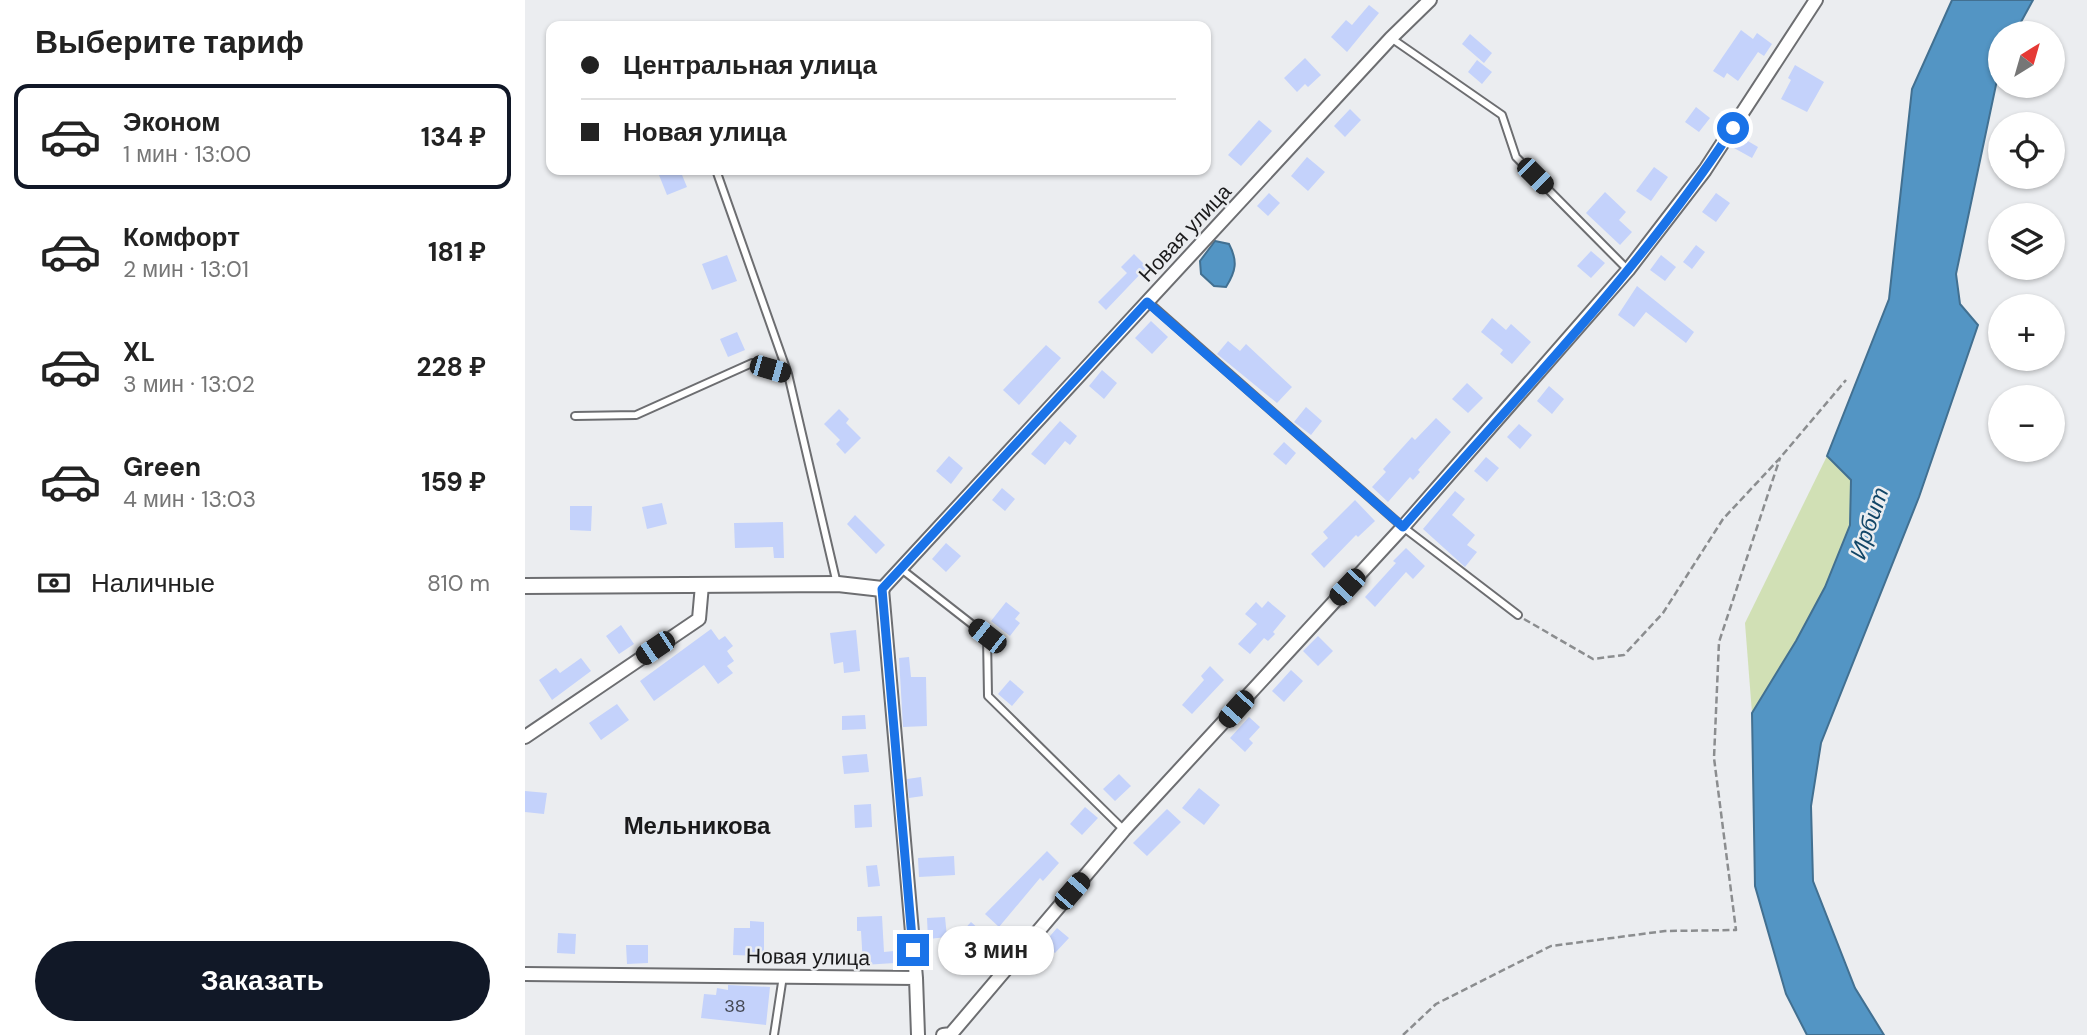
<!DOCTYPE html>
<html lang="ru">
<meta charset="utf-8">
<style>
:root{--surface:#fff;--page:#f2f2f2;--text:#222;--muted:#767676;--line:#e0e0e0;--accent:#111827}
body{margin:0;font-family:"DM Sans",sans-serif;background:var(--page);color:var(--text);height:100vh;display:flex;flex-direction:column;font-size:26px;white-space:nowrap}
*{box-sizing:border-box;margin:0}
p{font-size:23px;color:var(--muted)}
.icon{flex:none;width:38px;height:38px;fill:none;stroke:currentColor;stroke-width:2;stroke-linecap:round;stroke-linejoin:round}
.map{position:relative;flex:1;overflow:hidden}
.sheet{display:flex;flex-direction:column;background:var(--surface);width:525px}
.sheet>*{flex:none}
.hud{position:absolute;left:21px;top:21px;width:665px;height:154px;border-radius:14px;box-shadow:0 2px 5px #0004;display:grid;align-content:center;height:154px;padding:0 35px;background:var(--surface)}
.needle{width:46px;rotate:37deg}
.buttons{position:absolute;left:1463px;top:21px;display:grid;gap:14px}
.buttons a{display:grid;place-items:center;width:77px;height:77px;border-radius:50%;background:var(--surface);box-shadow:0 2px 5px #0004;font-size:35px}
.end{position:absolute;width:32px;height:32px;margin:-16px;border:9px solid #1a73e8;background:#fff;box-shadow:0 0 0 4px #fff}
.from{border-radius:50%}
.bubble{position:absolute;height:49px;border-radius:24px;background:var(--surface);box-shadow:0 2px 5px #0004;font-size:23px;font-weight:700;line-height:49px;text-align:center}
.car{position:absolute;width:21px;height:42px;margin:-21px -10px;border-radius:9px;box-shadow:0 0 5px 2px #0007;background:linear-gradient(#222 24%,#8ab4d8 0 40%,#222 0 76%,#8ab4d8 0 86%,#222 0)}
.hud b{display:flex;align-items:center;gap:24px;height:66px;font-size:26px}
.hud b+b{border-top:2px solid var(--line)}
.hud i{width:18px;height:18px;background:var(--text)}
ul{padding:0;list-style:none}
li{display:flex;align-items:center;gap:21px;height:105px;margin:0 14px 10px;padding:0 21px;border:4px solid transparent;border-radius:14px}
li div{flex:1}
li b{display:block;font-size:26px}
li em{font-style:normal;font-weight:700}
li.current{border-color:var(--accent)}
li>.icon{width:63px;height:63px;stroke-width:1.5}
h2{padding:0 35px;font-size:32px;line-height:84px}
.pay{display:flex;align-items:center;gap:18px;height:77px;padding:0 35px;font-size:26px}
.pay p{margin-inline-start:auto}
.cta{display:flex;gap:14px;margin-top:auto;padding:14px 35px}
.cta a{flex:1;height:80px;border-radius:42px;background:var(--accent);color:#fff;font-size:28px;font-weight:700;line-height:80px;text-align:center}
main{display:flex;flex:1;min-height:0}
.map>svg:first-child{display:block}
.green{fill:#d1e0b5}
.water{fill:#5395c4;stroke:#427091;stroke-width:2}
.building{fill:#c4d2fb}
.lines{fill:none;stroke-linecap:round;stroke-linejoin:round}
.service-casing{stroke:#6d6e71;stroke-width:10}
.minor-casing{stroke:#6d6e71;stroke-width:16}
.tertiary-casing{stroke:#6d6e71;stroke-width:18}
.path{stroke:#8b8d8f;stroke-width:2.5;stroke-dasharray:7 3.5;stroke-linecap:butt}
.service{stroke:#fff;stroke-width:6}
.minor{stroke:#fff;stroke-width:12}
.tertiary{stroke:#fff;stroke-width:14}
.route{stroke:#1a73e8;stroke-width:9}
.labels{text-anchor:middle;stroke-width:5;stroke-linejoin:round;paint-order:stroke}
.number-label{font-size:18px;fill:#444853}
.street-label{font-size:21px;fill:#1a1a1b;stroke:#ebedf0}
.water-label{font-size:23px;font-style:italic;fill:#124667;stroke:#ebedf0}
.quarter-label{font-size:24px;font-weight:bold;fill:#1a1a1b;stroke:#ebedf0}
</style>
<main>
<section class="sheet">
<h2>Выберите тариф</h2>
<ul>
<li class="current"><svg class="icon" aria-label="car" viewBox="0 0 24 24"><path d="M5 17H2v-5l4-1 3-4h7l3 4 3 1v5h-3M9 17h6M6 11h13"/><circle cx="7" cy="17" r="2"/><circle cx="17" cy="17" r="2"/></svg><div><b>Эконом</b><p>1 мин · 13:00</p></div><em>134 ₽</em></li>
<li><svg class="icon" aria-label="car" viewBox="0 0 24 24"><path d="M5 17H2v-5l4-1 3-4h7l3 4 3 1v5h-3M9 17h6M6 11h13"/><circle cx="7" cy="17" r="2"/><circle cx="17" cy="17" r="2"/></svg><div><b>Комфорт</b><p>2 мин · 13:01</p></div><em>181 ₽</em></li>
<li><svg class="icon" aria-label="car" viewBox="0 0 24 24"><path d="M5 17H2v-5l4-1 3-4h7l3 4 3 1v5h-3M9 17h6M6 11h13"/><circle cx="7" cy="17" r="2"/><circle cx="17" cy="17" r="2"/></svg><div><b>XL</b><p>3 мин · 13:02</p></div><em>228 ₽</em></li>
<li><svg class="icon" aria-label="car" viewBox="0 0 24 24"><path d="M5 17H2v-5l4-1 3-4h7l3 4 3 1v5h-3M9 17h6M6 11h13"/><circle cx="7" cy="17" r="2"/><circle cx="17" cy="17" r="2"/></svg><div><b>Green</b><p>4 мин · 13:03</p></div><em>159 ₽</em></li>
</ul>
<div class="pay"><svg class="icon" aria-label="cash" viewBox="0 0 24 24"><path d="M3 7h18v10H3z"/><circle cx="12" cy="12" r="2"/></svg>Наличные<p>810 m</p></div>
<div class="cta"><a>Заказать</a></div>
</section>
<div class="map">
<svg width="1562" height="1035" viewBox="0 0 1562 1035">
<rect width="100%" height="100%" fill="#ebedf0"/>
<path class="green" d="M1302,456l24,23 -1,46 -25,62 -29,54 -44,72 -7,-90z"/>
<path class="water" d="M1427,0h81l-18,33h-15v33l-44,208 4,30 18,21 -59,172 -98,246 -10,63 2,75 42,107 29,47h-77l-21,-41 -31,-108 -3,-173 44,-72 29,-54 25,-62 1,-45 -24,-24 62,-157 23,-210z
M690,241l14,3c9,17 7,27 -3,43l-12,-1 -13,-12 -1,-13z"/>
<path class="building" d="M844,5l10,8 -32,39 -16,-15 15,-17 6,5z
M1216,30l12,9 4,-6 15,11 -8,12 -6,-4 -20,29 -11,-8 -3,5 -11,-7z
M945,34l22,19 -8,10 -22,-19z
M780,58l16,17 -13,12 -3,-3 -8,8 -13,-14z
M952,60l15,12 -10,12 -14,-12z
M1270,65l29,17 -17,30 -26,-13 10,-19 -3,-2z
M1171,107l14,11 -11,14 -14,-10z
M825,109l11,11 -16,17 -11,-11z
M734,120l13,11 -31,35 -13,-11z
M1216,137l17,10 -6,11 -18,-10z
M782,157l18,15 -17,19 -17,-15z
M1129,167l14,10 -17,24 -15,-10z
M148,170h7l7,17 -20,8 -8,-20z
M1080,192l21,20 -7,8 13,12 -12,13 -34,-32z
M744,193l11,10 -12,13 -11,-10z
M1191,193l14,10 -14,19 -14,-10z
M1171,245l9,7 -13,17 -9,-7z
M1066,251l14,12 -14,15 -14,-12z
M609,254l13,13 -41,43 -8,-8 29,-29 -6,-6z
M202,255l10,26 -25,9 -10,-26z
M1136,255l15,12 -11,14 -15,-11z
M1112,286l57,46 -8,11 -40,-31 -12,15 -16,-12z
M967,318l14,12 5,-6 20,18 -19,22 -12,-10 3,-4 -22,-18z
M626,321l17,16 -16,17 -17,-16z
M212,332l8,18 -17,7 -8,-18z
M703,341l12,10 6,-7 46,43 -15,16 -60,-49z
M521,345l15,13 -42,47 -16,-15z
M577,370l15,13 -13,16 -15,-13z
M942,383l16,15 -15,15 -16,-14z
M1024,386l15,13 -12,15 -15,-13z
M781,407l16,14 -11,14 -17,-13z
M314,409l10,10 -3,4 15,15 -16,16 -9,-10 4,-4 -16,-16z
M911,418l15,14 -33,38 2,2 -7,8 -3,-3 -22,25 -16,-15 14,-15 -3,-3 29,-32 3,3z
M535,421l17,15 -7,9 -5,-4 -20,24 -14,-11z
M994,424l13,11 -12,14 -13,-12z
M759,442l12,11 -10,12 -13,-11z
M424,456l14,12 -12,16 -15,-13z
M961,457l13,11 -12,14 -13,-11z
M477,488l13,11 -10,12 -13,-11z
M930,491l10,8 -13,16 23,20 -8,10 10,7 -12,15 -42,-38z
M830,500l20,21 -17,16 -2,-2 -32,33 -13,-14 17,-16 -5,-6z
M137,503l5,21 -20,5 -5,-22z
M45,506h22l-1,25 -21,-1z
M330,515l30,30 -9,9 -29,-30z
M258,522l1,36h-10l-1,-11 -38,1 -1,-25z
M421,543l15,13 -15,16 -14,-13z
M881,548l19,18 -12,13 -7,-7 -31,35 -10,-10 31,-34 -3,-2z
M743,601l18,15 -13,16 2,2 -7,7 -4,-3 -14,16 -12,-10 19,-20 -12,-10 11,-12 6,6z
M481,602l14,11 -5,6 5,4 -10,13 -19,-15z
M96,625l13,19 -15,10 -13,-18z
M186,629l8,11 6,-4 8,10 -6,5 7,10 -7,5 6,7 -15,11 -14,-19 -50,36 -14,-20z
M331,630l4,41 -16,2 -1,-11 -9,2 -4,-31z
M793,636l15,15 -15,15 -15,-15z
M384,657l2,20h15l1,49 -24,1 -4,-69z
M56,658l10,13 -39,29 -13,-20 17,-12 4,5z
M685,666l14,14 -32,34 -10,-9 22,-25 -3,-4z
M766,670l12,11 -19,21 -12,-11z
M485,680l14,12 -12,14 -14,-12z
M92,704l12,16 -28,20 -12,-17z
M340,715l1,14 -24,1v-14z
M724,717l11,10 -11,12 4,4 -8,9 -15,-14z
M342,754l2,18 -25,2 -2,-18z
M594,774l12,12 -16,15 -12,-12z
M396,777l2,19 -14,2 -2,-19z
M674,788l21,17 -16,20 -22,-17z
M0,791l22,2 -3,21 -19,-2z
M346,804l1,23 -17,1 -1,-23z
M560,807l13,11 -16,17 -12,-11z
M642,809l14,13 -34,34 -14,-13z
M522,851l12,12 -16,18 -3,-3 -41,49 -14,-13z
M429,856l1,19 -36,2 -1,-19z
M352,865l3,21 -12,1 -2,-21z
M357,916l2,36 10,-1 1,12 -32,2 -2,-34h-4v-14z
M420,917l2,20 -19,2 -1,-21z
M225,921l14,1v34l-31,-1 1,-27h16z
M446,922l10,9 -14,15 -10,-9z
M532,928l12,10 -14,15 -11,-10z
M33,933l18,1 -1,20 -18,-1z
M101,945h22v18l-21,1z
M203,985l42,2 -4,38 -65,-7 3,-24 12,1 1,-7 11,2z"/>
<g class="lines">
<defs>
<path id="service" d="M866,38l111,77 14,42 112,113
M191,170l72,204 49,210
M622,301l256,226 115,88
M50,416l61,-1 116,-52 36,11
M375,568l87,68 1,60 136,134
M249,1035l9,-59"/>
<path id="minor" d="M0,737l174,-118 3,-34
M0,974l391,4 -34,-389 509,-551 39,-38
M391,978l2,57
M418,1035l8,-1 173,-204 279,-303 225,-257 77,-100 111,-170"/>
<path id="tertiary" d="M0,586l313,-2 44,5"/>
</defs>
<use href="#service" class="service-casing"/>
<use href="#minor" class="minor-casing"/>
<use href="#tertiary" class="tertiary-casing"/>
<path class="path" d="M999,619l69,40 31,-4 39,-42 60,-94 57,-61 66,-78
M878,1035l33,-31 115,-58 114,-15 71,-1 -22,-172 5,-116 61,-184"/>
<use href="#service" class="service"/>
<use href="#minor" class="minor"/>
<use href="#tertiary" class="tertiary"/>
</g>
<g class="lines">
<path class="route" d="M388,950l-31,-361 265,-287 256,225c113,-130 236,-255 330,-399"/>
</g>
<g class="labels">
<g class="number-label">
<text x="210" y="1012">38</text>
</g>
<g class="street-label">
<text transform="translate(660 233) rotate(-47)" y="7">Новая улица</text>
<text transform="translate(283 957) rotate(1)" y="7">Новая улица</text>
</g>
<g class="water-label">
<text transform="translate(1344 523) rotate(-71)" y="8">Ирбит</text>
</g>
<g class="quarter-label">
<text x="172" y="834">Мельникова</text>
</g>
</g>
</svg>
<div class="buttons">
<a><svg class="needle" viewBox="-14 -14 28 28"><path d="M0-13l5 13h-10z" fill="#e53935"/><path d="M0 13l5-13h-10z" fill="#767676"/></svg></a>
<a><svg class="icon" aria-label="locate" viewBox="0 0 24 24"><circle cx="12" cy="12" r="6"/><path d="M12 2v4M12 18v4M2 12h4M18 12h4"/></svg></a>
<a><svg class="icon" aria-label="layers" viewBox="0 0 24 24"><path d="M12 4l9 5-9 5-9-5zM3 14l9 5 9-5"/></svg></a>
<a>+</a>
<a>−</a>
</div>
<i class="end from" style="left:1208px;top:128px"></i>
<i class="end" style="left:388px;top:950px"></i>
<div class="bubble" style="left:413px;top:926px;width:116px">3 мин</div>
<i class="car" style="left:1010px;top:176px;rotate:135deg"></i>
<i class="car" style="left:245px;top:369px;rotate:106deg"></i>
<i class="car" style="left:822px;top:587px;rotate:223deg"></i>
<i class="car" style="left:462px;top:636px;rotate:308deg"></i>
<i class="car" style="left:130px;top:648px;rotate:236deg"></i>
<i class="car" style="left:711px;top:709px;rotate:222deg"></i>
<i class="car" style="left:547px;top:891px;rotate:41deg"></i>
<div class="hud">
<b><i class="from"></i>Центральная улица</b>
<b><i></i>Новая улица</b>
</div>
</div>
</main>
